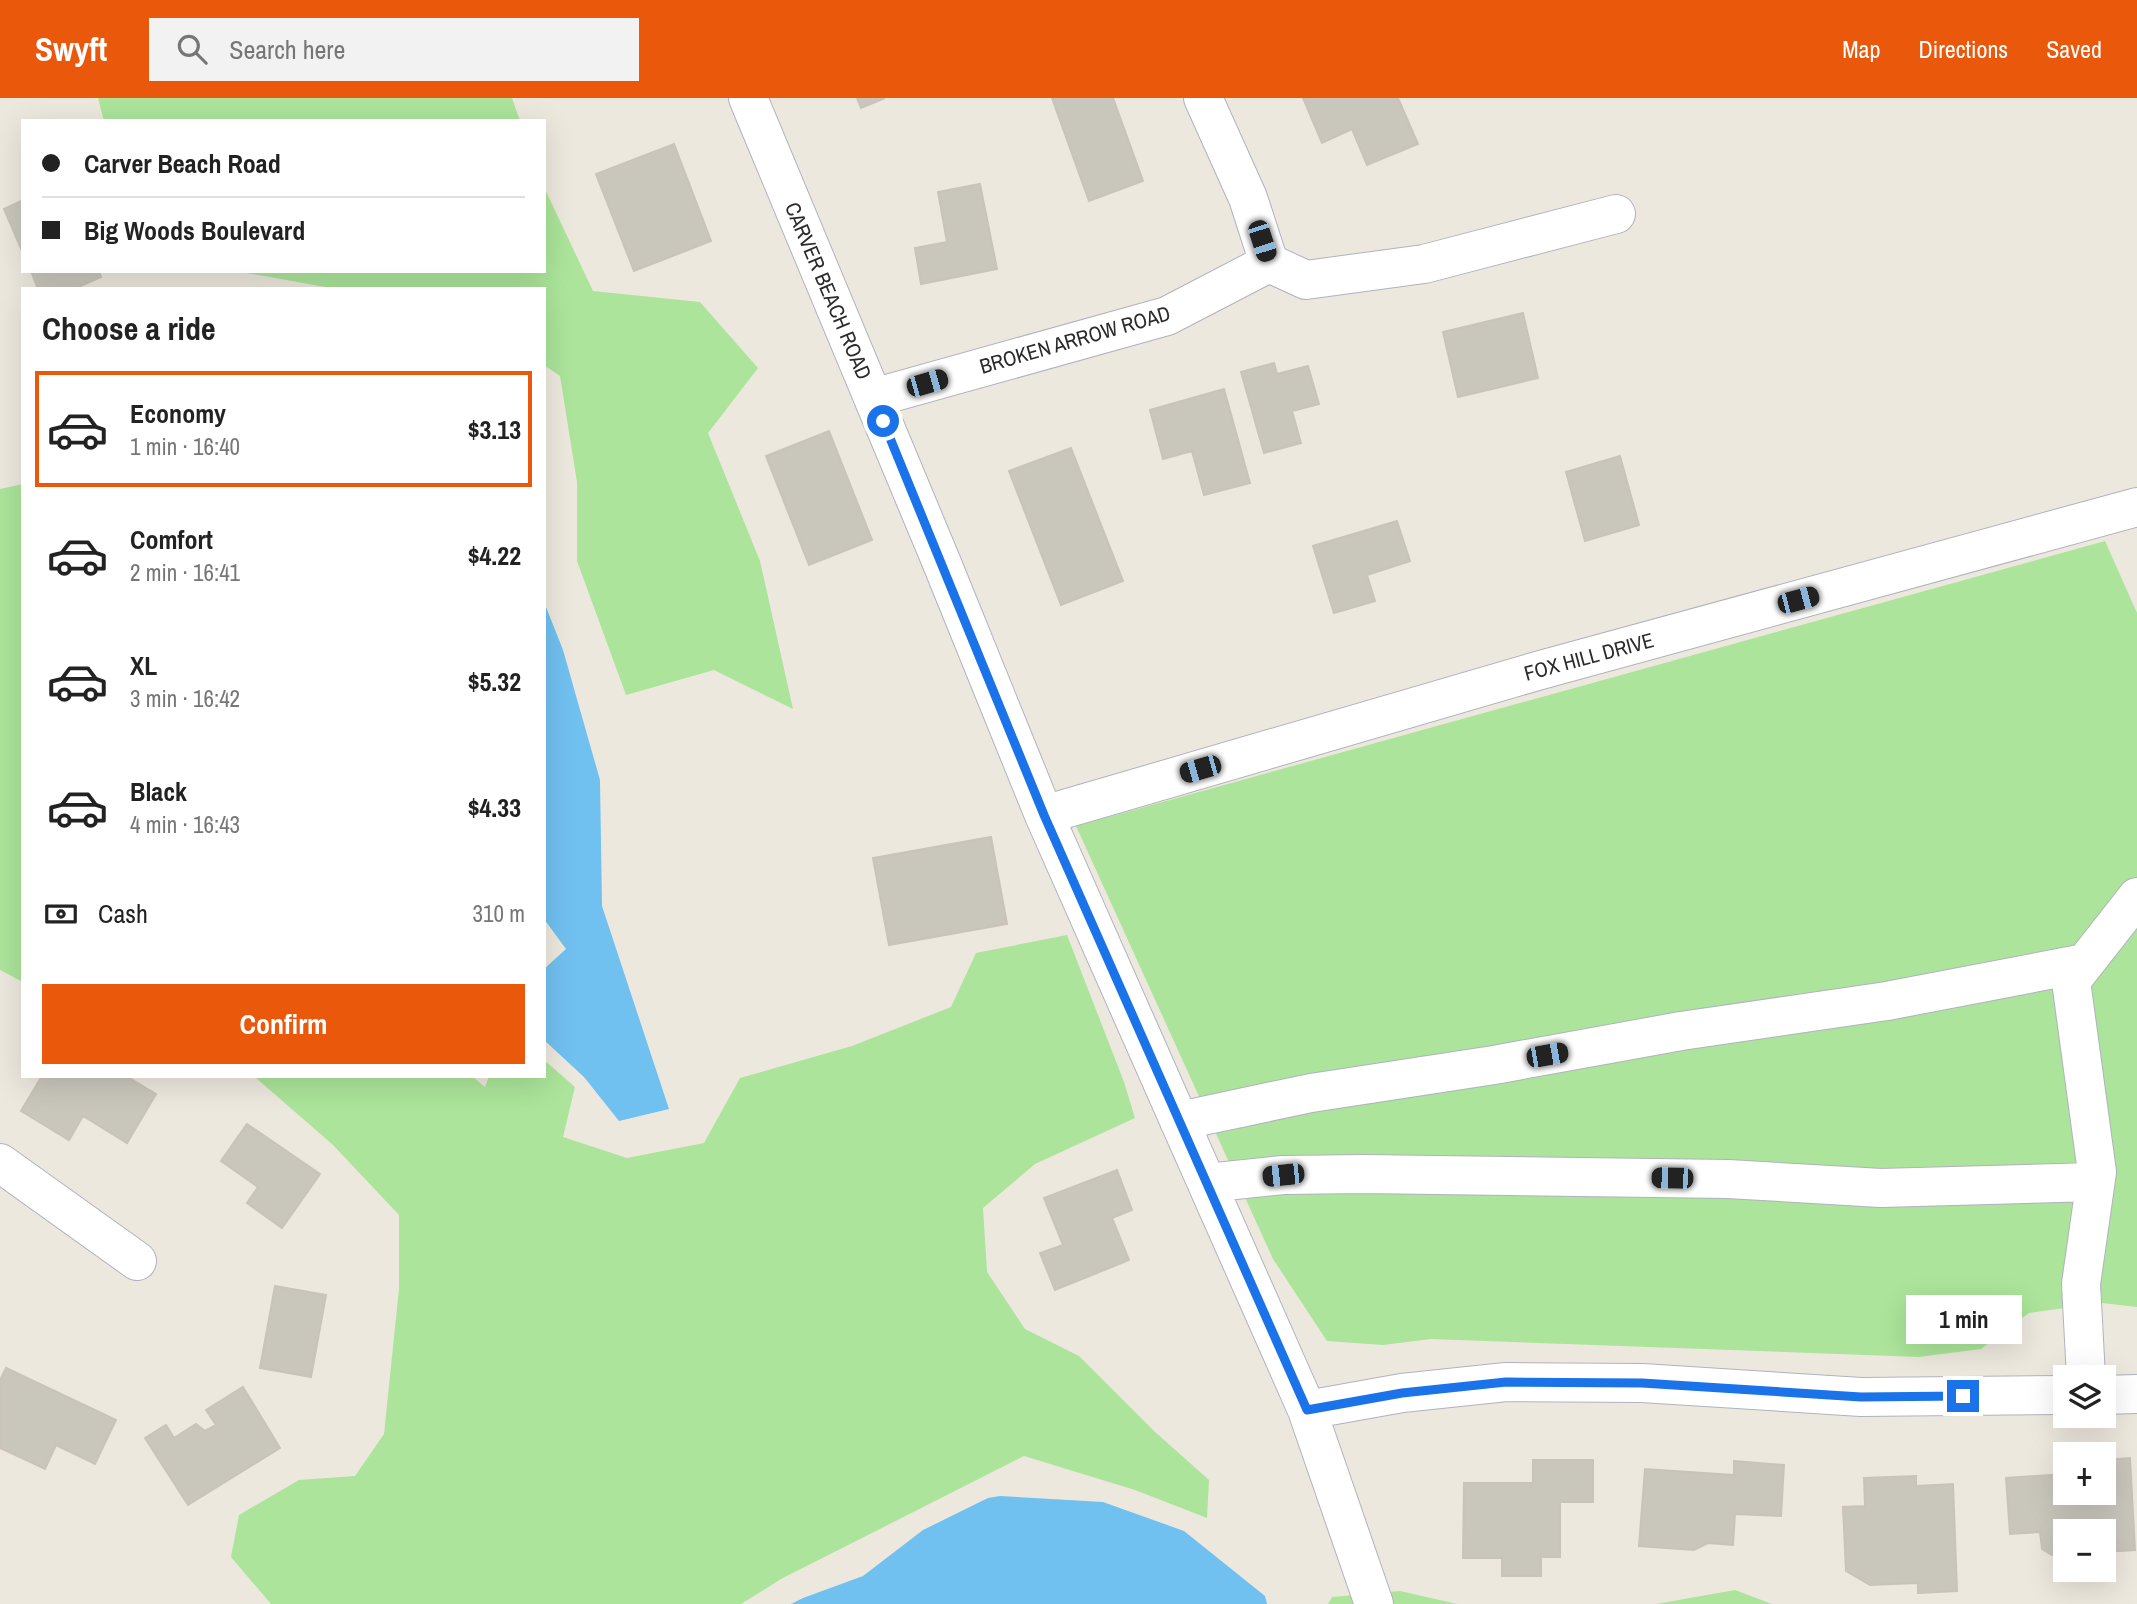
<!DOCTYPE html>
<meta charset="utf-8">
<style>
:root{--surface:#fff;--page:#f2f2f2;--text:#222;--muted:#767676;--line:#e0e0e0;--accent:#ea580c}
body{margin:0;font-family:"Archivo Narrow",sans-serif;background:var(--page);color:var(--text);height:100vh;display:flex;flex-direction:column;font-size:26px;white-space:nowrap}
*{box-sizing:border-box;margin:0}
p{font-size:23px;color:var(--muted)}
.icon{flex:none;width:38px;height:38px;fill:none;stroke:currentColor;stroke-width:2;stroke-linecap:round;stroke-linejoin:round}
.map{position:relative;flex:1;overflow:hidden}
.drawer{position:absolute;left:21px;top:189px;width:525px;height:791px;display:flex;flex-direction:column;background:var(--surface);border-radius:0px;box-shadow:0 7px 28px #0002}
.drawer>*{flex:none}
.guide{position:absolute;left:21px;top:21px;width:525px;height:154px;border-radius:0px;box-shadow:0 7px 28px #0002;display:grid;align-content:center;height:154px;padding:0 21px;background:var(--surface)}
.controls{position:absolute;left:2053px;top:1267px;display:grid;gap:14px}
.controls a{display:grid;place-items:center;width:63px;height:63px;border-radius:0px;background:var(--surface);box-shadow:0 7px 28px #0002;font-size:35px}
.end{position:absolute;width:32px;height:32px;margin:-16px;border:9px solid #1a73e8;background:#fff;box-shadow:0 0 0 4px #fff}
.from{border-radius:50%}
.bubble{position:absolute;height:49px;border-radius:0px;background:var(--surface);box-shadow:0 7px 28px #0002;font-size:23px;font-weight:700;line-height:49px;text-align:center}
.car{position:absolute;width:21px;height:42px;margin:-21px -10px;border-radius:9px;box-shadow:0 0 5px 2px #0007;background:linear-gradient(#222 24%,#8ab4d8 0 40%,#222 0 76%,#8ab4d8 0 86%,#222 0)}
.guide b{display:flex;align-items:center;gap:24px;height:66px;font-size:26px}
.guide b+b{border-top:2px solid var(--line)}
.guide i{width:18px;height:18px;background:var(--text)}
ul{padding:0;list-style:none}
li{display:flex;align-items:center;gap:21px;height:116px;margin:0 14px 10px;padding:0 7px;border:4px solid transparent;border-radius:0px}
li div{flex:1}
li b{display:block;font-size:26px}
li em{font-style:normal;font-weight:700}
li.active{border-color:var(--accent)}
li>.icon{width:63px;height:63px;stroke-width:1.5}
h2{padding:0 21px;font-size:32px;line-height:84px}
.pay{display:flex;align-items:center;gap:18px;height:77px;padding:0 21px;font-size:26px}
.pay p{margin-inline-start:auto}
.button{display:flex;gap:14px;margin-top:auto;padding:14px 21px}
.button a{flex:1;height:80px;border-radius:0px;background:var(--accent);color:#fff;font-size:28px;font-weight:700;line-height:80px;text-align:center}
header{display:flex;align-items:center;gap:42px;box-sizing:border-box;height:98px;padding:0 35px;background:var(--accent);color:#fff}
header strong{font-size:33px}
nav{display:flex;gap:38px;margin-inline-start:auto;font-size:24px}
.search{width:490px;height:63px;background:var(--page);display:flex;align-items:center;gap:18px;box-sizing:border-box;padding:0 24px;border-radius:0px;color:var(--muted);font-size:26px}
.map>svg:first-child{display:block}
.green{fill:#abe49a}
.water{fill:#70c0f0}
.building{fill:#c9c6bc;stroke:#c9c4b7;stroke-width:2}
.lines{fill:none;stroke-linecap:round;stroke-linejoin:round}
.minor-casing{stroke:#b1b2bf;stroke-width:40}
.minor{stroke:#fff;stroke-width:38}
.route{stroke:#1a73e8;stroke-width:9}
.labels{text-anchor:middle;stroke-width:7;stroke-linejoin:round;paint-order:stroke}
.street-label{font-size:21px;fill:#2b2b2b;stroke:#fff}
</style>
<header>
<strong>Swyft</strong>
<div class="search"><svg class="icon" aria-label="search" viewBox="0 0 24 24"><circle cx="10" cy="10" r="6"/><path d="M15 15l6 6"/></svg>Search here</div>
<nav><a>Map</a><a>Directions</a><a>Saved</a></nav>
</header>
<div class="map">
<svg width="2137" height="1506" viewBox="0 0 2137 1506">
<rect width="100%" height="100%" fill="#ede8de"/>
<path class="green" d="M98,0h414l8,23h-416z
M544,89l49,104 107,11 58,66 -50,65 52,128 33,148 -79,-39 -88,25 -49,-134v-79l-17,-106 -16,-11v-76h-207l-102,-18h309z
M23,386v498l-23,-12v-481z
M2105,443l32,72v694l-35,-4 -73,10 -48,36 -62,8 -488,-18 -48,6 -56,-4 -54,-82 -197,-433z
M1067,837l57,147 11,36 -100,46 -52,44 4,64 38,57 54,27 75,75 55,49 -2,38 -72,-28 -111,-34 -243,123 -40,25h-470l-40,-47 8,-42 60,-35 56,-4 29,-42 15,-145v-74l-66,-70 -77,-67 -6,-2h222l13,11 4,-11h55v-16l31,27 -12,50 64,21 77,-15 36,-65 112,-32 99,-39 25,-54z
M1735,1492l37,14h-116z
M1400,1493l57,13h-129l4,-7z"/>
<path class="water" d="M544,504l19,48 37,130 2,126 67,203 -50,12 -35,-44 -40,-37v-71l22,-20 -22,-30z
M1000,1398l103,6 81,29 81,65 2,8h-476l12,-6 60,-22 60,-46 65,-32z"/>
<path class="building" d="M857,0h28l-24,10z
M1052,0h61l30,83 -54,20z
M1303,0h95l20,46 -51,21 -15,-36 -30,14z
M674,46l37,97 -77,30 -38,-97z
M980,86l17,85 -76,15 -6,-36 32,-6 -9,-50z
M23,102v53l-19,-44z
M31,173h68l2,6 -27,12h-36z
M1523,215l15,65 -80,19 -15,-65z
M1274,265l3,11 31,-8 11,38 -27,7 9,32 -37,10 -23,-81z
M1224,291l26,94 -46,12 -12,-44 -29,8 -13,-49z
M829,333l43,109 -63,25 -43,-109z
M1071,350l52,133 -62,24 -52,-134z
M1620,358l19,69 -54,16 -19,-69z
M1397,423l13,40 -43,14 8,26 -41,12 -21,-67z
M991,739l16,87 -118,21 -16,-87z
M42,978h84l30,18 -29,49 -44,-27 -14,24 -48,-29z
M247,1026l73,50 -38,54 -35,-25 11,-16 -37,-26z
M1117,1072l15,40 -20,8 17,42 -74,30 -15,-37 23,-8 -19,-47z
M275,1188l51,9 -15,82 -51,-9z
M6,1270l110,52 -21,44 -39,-19 -11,24 -45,-21v-68z
M243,1289l37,61 -92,57 -43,-67 21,-13 8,13 22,-14 9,7 11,-6 -10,-15z
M2130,1360l5,92 -31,2v-21h-39v23l-13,1 -10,-6 -2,-17 -30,2 -4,-56 59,-4v19h39v-33z
M1533,1362h60v42h-33v55h-19v19h-39v-18h-39l1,-75h69z
M1734,1363l50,4 -3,51 -46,-2 -2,31 -25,-2 -14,7 -55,-4 6,-77 89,6z
M1916,1378v10l37,-2 4,107 -39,2v-10l-48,2 -24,-14 -3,-64 22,-1 -1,-28z"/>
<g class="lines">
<defs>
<path id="minor" d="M748,0l193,463 103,254 263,595 67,194
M1203,0l45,100 21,65
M1269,165l37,17 118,-16 192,-50
M873,300l294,-82 102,-53
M1044,717l493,-144 600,-164
M1179,1023l132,-28 183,-28 187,-34 206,-30 198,-38
M0,1065l137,98
M1207,1085l76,-8 81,-1 364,5 153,9 214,-6
M2086,1279l-5,-93 16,-112 -26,-191 66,-84
M2104,1297l33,-1
M1307,1312l95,-17 104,-11 136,1 219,14 204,-2"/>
</defs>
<use href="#minor" class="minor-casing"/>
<use href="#minor" class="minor"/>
</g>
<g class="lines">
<path class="route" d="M883,323l161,394 263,595 95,-17 104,-11 136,1 219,14 102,-1"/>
</g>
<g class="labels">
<g class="street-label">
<text transform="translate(828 193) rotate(67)" y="7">CARVER BEACH ROAD</text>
<text transform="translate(1075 242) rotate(-16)" y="7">BROKEN ARROW ROAD</text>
<text transform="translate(1589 559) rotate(-15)" y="7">FOX HILL DRIVE</text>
</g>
</g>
</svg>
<div class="controls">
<a><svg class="icon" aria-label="layers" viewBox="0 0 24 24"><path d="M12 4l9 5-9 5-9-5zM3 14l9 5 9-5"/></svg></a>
<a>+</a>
<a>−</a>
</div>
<i class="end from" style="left:883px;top:323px"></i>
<i class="end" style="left:1963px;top:1298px"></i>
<div class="bubble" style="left:1906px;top:1197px;width:116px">1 min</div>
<i class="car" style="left:1262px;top:143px;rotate:162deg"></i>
<i class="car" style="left:927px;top:285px;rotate:74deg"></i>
<i class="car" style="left:1798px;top:502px;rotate:75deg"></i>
<i class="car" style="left:1200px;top:671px;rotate:254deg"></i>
<i class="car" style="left:1547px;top:957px;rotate:80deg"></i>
<i class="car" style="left:1283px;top:1077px;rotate:264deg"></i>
<i class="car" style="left:1672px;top:1080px;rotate:271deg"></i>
<div class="guide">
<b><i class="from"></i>Carver Beach Road</b>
<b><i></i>Big Woods Boulevard</b>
</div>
<section class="drawer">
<h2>Choose a ride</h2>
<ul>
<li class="active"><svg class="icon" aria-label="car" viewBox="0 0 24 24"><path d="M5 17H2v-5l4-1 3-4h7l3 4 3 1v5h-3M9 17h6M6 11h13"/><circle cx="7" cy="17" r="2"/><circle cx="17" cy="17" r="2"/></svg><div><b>Economy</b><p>1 min · 16:40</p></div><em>$3.13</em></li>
<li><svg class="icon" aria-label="car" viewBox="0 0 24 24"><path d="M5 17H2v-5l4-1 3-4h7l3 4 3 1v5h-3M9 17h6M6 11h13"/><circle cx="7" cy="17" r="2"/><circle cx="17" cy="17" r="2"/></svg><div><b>Comfort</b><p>2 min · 16:41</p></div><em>$4.22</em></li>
<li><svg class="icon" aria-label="car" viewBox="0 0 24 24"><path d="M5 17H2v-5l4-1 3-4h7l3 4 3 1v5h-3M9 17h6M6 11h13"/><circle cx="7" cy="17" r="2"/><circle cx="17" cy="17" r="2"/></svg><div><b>XL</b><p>3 min · 16:42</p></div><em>$5.32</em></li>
<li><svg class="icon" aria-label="car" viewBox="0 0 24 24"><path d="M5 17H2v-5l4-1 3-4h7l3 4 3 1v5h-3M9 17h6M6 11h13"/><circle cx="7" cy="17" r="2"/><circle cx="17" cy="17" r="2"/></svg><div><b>Black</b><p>4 min · 16:43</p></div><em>$4.33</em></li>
</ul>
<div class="pay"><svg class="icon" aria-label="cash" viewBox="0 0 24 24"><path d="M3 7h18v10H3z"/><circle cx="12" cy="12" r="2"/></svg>Cash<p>310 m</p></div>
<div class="button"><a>Confirm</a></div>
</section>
</div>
